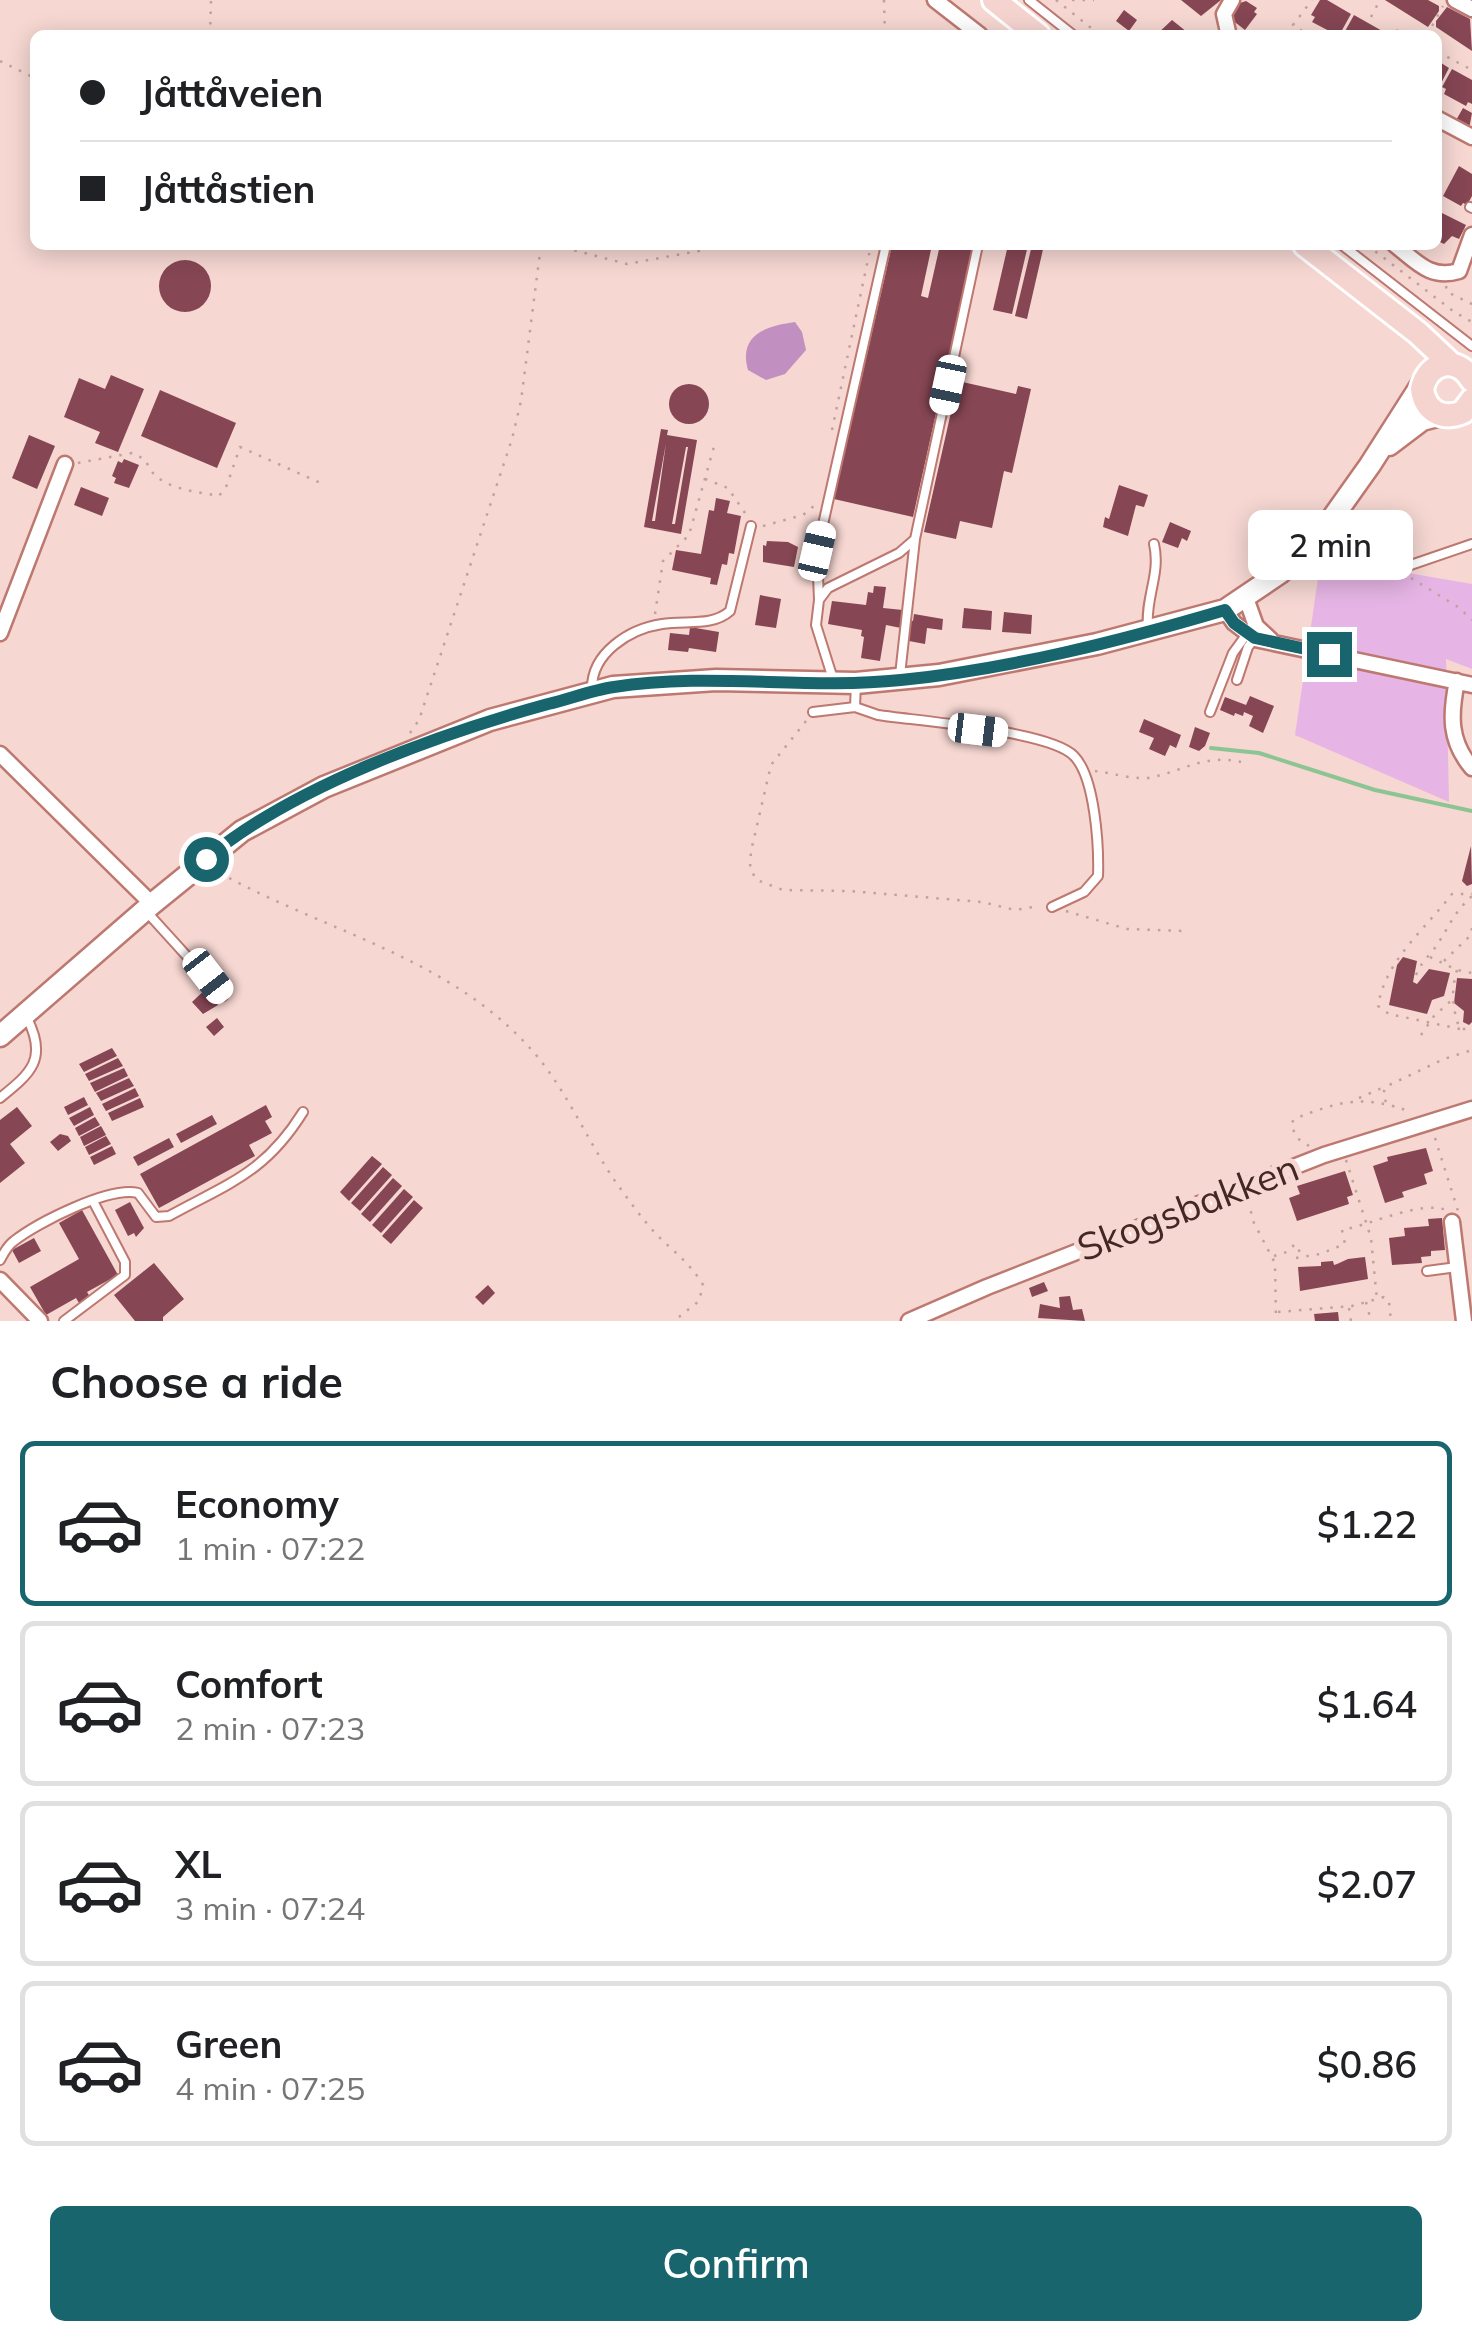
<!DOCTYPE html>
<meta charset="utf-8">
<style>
:root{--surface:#fff;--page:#f6f6f6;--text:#202124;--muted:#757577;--line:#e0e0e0;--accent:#18656e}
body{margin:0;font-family:Mulish,sans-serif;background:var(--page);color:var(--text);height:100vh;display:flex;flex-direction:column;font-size:38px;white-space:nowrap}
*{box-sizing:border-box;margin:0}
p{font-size:32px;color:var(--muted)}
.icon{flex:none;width:55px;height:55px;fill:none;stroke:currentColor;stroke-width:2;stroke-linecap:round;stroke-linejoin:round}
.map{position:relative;height:1321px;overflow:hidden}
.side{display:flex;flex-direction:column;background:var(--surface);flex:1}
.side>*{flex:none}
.guide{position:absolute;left:30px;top:30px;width:1412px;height:220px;border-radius:15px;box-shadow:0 5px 25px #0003;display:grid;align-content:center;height:220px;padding:0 50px;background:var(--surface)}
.end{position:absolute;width:45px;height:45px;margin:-22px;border:12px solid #18656e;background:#fff;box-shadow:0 0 0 5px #fff}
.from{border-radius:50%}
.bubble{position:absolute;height:70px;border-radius:15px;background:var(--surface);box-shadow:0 5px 25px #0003;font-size:32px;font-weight:600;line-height:70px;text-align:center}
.car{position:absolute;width:30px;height:60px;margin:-30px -15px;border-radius:12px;box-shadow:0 0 8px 2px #0007;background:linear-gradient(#fff 24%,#345 0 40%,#fff 0 76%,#345 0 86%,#fff 0)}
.guide b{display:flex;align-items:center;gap:35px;height:95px;font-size:38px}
.guide b+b{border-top:2px solid var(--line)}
.guide i{width:25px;height:25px;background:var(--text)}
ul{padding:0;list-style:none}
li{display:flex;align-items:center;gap:30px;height:165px;margin:0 20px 15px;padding:0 30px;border:5px solid var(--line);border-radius:15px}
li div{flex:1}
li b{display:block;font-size:38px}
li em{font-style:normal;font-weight:600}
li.on{border-color:var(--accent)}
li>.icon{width:90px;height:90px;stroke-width:1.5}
h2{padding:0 50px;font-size:45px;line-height:120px}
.button{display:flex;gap:20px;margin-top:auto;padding:20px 50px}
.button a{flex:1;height:115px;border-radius:15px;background:var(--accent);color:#fff;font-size:40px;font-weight:600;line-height:115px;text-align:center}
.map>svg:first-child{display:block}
.green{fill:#e6b5e5}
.forest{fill:#c18fc0}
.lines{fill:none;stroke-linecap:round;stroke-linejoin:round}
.stream{stroke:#8dc494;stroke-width:4}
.building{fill:#864654;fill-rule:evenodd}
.service-casing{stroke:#bd7870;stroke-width:12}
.minor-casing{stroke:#bd7870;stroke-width:19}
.secondary-casing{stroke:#bd7870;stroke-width:25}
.primary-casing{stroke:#fff;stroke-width:28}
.path{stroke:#c0a29d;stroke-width:2.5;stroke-dasharray:2.5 8;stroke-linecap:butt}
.service{stroke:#fff;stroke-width:8}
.minor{stroke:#fff;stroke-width:14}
.secondary{stroke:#fff;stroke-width:20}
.primary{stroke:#f5d4d0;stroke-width:22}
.route{stroke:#18656e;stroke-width:12}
.labels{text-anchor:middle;stroke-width:10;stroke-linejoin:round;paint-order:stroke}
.street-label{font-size:38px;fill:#432723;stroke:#f6d7d2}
</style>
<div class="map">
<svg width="1472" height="1321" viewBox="0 0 1472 1321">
<rect width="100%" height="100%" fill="#f6d7d2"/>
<path class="green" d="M1321,558l151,26v85l-26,-10 3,143 -154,-67z"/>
<path class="forest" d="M795,322l7,10 4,18 -21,24 -19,6 -18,-10c-10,-35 18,-44 47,-48z"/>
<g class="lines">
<path class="stream" d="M1211,748l48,5 116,37 97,21"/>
</g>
<path class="building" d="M1181,0h40l-20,16z
M1320,0h7l24,14 -10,18 -3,-2 -3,4 -23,-12 3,-5 -4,-2z
M1385,0h43l11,6v5l-11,16z
M1246,1l11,7 -3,4 3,2 -12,16 -14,-11 9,-16z
M1447,7l23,12 2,32 -36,-24v-6z
M1124,10l13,10 -8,11 -13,-10z
M1354,15l30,17 -2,3 -38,-2z
M1172,20l15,12 -2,3h-29z
M1438,61l11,7 -11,21z
M1452,69l20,11v24l-4,-2 -2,4 -22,-12 2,-5 -4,-2z
M1463,108l9,5 -3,16 -14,-7z
M1459,166l13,8v22l-5,9 -4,-2 -2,3 -18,-10z
M1438,211l28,14 -7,14 -7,-3 -8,8 -6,-3z
M892,245h40l-11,51 7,2 12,-53h33l-17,80 6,2 -2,7 -6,-2 -41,185 -79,-18z
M1008,245h20l-16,69 -19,-4z
M1032,245h12l-17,74 -12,-3z
M159 286a26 26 0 1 1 52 0a26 26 0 1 1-52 0Z
M111,375l33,14 -26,63 -23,-9 5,-11 -36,-15 15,-39 26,11z
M958,381l58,13 2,-8 13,3 -19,84 -8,-2 -12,57 -32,-7 -4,18 -32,-7z
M669 404a20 20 0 1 1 40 0a20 20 0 1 1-40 0Z
M160,390l76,33 -19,45 -76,-32z
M661,429l7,1 -1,5 30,5 -16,94 -37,-7zM666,443l-11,78h-3zM686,447h2l-13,77h-3z
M29,435l26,11 -18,43 -25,-11z
M124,459l15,6 -10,23 -15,-5 2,-5 -4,-2 6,-15 4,2z
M1119,485l29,10 -4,12 -8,-2 -8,31 -25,-9 2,-10 4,2z
M81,487l28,11 -7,18 -28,-11z
M716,498l14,3 -3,12 14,3 -7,38 -5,-1 -2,12 -5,-1 -5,21 -7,-1 1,-6 -39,-8 4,-20 25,4 8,-44 5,1z
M1170,522l21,9 -4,10 -5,-3 -4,10 -16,-6z
M767,541l21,1 10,5 -4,20 -31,-5v-17l3,1z
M874,586l12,1 -3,21 20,2 -2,18 -15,-3 -6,36 -19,-3 3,-21 -3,-1 1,-6 -34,-6 4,-23 34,4 2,-13 5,1z
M760,595l21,4 -5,29 -21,-3z
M964,608l28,3 -1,19 -29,-2z
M1004,612l28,3 -1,19 -29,-2z
M914,614l29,5 -1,11 -15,-2 -2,16 -16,-3 1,-21 3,1z
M690,627l29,5 -3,20 -27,-4 -1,4 -20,-2 2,-17 19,2z
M1250,696l24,10 -11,27 -14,-7 4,-10 -9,-4 -1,4 -8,-3 -1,3 -14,-6 5,-13 21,8z
M1144,719l37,16 -5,13 -6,-3 -5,11 -16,-7 5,-11 -15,-6z
M1195,727l15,6 -5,13 -6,5 -10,-4z
M1471,846l1,38 -5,2 -5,-5z
M1403,957l14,4 -4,21 4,2 12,-15 21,4 -6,23 -12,4 -5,14 -38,-9 8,-40z
M1457,978l15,1v43l-3,3 -6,-3 1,-11 -10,-8z
M209,986l11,12 -4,5 2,2 -15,9 -11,-12z
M217,1018l7,9 -10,9 -8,-9z
M112,1048l5,8 -33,16 -5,-8z
M118,1058l5,8 -34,15 -4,-7z
M124,1068l4,8 -33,16 -5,-9z
M129,1078l5,8 -33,15 -5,-8z
M135,1088l4,8 -33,15 -4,-7z
M84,1097l4,8 -20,10 -4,-8z
M140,1098l4,9 -32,14 -4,-8z
M266,1105l6,12 -7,4 7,12 -23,12 6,11 -96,52 -19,-34z
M17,1107l15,19 -22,18 15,19 -25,20v-63z
M90,1107l4,8 -20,11 -5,-8z
M212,1115l5,9 -36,19 -5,-9z
M95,1117l5,8 -21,11 -4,-8z
M101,1126l5,9 -22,11 -4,-9z
M60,1134l8,2 3,5 -13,10 -8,-9z
M106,1136l5,8 -22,11 -4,-8z
M169,1138l5,9 -36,19 -5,-9z
M112,1146l4,8 -22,11 -4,-8z
M1426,1148l7,23 -9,3 3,10 -25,8 2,5 -19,6 -12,-37 15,-5 -1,-4z
M372,1156l10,8 -33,37 -9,-9z
M383,1167l9,8 -32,36 -9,-8z
M1345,1171l8,24 -6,2 2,7 -52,17 -8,-23 11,-4 -3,-8z
M393,1178l9,8 -32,36 -9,-8z
M404,1189l9,8 -32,36 -9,-8z
M414,1200l9,8 -32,36 -9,-8z
M130,1202l14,26 -8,9 -2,-4 -6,3 -13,-26z
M82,1210l36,65 -31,17 3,5 -11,6 -3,-5 -30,17 -16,-28 49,-28 -20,-36z
M1442,1218l3,32 -14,1v5l-10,1 1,6 -30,2 -3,-27 16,-2 -1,-8 25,-2 -1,-7z
M34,1238l7,13 -22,12 -7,-13z
M1365,1257l3,22 -68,12 -2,-24 23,-1v-4l12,-1 1,4 3,-1 11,-5z
M154,1263l30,36 -21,18v4h-28l-21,-26z
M1044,1282l4,9 -16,6 -3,-9z
M488,1285l7,8 -12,12 -8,-8z
M1070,1296l3,14 9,-1 3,12 -47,-3 2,-14 20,4 -1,-11z
M1338,1312l1,9h-24l-1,-7z"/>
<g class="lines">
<defs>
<path id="service" d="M1029,0l44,35
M1470,207l2,1
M1342,245l130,101
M1324,536l72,34 76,-26
M819,600l-2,-49 69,-306
M1148,627c-3,-29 13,-53 6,-83
M900,675l15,-136 63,-294
M833,679l-17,-54 3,-25 9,-12 71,-35 15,-13
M1237,680l11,-33 7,-9
M592,688c0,-35 37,-59 70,-64 23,-4 50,3 68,-13l21,-85
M855,707l23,8c40,6 173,16 196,41 21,21 25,90 24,120l-14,16 -32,15
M813,712l42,-5 1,-24
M1210,712l23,-59 16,-22
M145,910l78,86
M0,1098c31,-25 48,-39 27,-80
M0,1260c4,-7 7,-14 14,-19 23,-18 95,-55 124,-48l18,24 13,-1c60,-33 96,-43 134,-104
M1427,1271l30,-4
M64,1321l61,-46v-13l-32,-61"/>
<path id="minor" d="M935,0l45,35
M1455,0l17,9
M1228,32l-4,-18 8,-14
M1438,119l34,18
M1395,245c21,16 35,35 64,26l13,-36
M1246,598l10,28 15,14
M1225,610l9,13 21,16 217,46
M0,633l65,-169
M1457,681c-7,34 -8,60 15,87
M0,754l152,150
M1452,1222l12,99
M0,1280l40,41
M909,1321l78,-34 337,-132 148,-46"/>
<path id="secondary" d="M1389,445l33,-25 19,-5
M0,1036l152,-132 90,-73 82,-44 166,-67 123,-33 103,-7 140,3 83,-8 158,-31 128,-34 55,-37 41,-39 49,-69 53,-83"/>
<path id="primary" d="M994,0l44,35
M1305,245l113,88 33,31
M1472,380c-15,-25 -44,-19 -50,9 3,22 20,32 41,23l9,-12"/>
</defs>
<use href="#service" class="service-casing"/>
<use href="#minor" class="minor-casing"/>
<use href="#secondary" class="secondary-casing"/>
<use href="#primary" class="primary-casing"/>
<path class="path" d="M884,0l1,35
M1056,0l44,35
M1072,0h22
M1371,17l9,-17
M1396,30l10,5
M1302,31l-9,-6 19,-25
M210,35l1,-35
M1427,35l16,-29
M1438,52l34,18
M0,61l35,17
M554,245l73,19 77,-14 11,-5
M1367,245l86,66 19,11
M1446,286l1,6 25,12
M832,430l39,-185
M78,463l54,-10 14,7c8,29 48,31 73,36l8,-11 13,-38 83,37
M705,479l23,9 19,28
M763,526l40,-11 12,-10
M1411,578l47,29 14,13
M655,614l8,-53 26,-26 26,-92
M806,721l-35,44 -20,86 -1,18 7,11 26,10 66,1 133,11 33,8 24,-4
M410,733l9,-13 93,-281 9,-38 20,-156
M1095,771c18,2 41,10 58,6 32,-7 52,-23 88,-15
M220,873c104,58 226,83 309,174 36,39 56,90 86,134 13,18 27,38 42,54 17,17 34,29 46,50l-4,16 -25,20
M1066,911l61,18 57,2
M1430,957l27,13 15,3
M1444,961l27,-26 1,-7
M1457,970c-6,20 -5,39 3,59h12
M1416,975c4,-10 7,-12 13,-20 18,-20 19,-37 43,-59
M1460,1029l-71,-15 -11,-8c7,-45 47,-77 74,-112h20
M1421,1035l13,-19 19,-17
M1359,1098l25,-11
M1386,1102l-3,-6 2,-9 59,-28 28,-9
M1435,1138l23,73
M1309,1146l-12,-8 -6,-13 3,-6c46,-18 69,-25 117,-7
M1346,1160l25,78 6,62
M1248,1201l6,22 21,40 1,58
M1274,1256l13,-4 8,-8 8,13
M1296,1258l24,-4 25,-10 -3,-14c28,-5 79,-30 104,-20
M1366,1302l5,19
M1349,1308l2,13
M1278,1312l74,-6 32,-9 5,5 2,19"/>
<use href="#service" class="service"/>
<use href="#minor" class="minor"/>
<use href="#secondary" class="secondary"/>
<use href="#primary" class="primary"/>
</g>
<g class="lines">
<path class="route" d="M206,859c87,-73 233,-125 342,-155 22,-5 44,-14 66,-17 95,-15 191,3 287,-7 109,-11 219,-39 324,-70l9,13 21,15 74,16"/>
</g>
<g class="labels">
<g class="street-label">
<text transform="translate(1188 1208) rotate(-21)" y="13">Skogsbakken</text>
</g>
</g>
</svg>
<i class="end from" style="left:206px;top:859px"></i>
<i class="end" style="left:1329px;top:654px"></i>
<div class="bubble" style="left:1248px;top:510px;width:165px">2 min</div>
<i class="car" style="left:948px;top:385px;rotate:192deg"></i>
<i class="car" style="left:817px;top:551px;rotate:13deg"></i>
<i class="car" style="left:978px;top:730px;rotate:97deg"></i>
<i class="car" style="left:208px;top:976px;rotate:142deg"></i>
<div class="guide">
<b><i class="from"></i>Jåttåveien</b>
<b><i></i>Jåttåstien</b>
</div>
</div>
<section class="side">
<h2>Choose a ride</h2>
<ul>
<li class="on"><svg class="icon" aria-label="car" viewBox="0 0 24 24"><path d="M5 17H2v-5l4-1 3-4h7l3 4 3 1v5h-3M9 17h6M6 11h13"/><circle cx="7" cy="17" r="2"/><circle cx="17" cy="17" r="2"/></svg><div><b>Economy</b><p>1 min · 07:22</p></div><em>$1.22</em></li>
<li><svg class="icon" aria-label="car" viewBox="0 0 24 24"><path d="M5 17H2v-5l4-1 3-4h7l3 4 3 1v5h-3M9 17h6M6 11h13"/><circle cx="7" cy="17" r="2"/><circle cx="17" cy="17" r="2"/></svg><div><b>Comfort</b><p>2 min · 07:23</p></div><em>$1.64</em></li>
<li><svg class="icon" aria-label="car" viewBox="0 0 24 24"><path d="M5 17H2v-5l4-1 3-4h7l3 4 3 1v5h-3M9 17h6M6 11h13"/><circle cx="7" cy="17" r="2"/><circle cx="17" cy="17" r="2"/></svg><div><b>XL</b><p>3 min · 07:24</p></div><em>$2.07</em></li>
<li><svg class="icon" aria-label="car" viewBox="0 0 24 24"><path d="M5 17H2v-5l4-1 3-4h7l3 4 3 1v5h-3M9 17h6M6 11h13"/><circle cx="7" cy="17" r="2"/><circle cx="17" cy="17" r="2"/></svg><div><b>Green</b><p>4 min · 07:25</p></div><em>$0.86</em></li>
</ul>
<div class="button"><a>Confirm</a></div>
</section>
